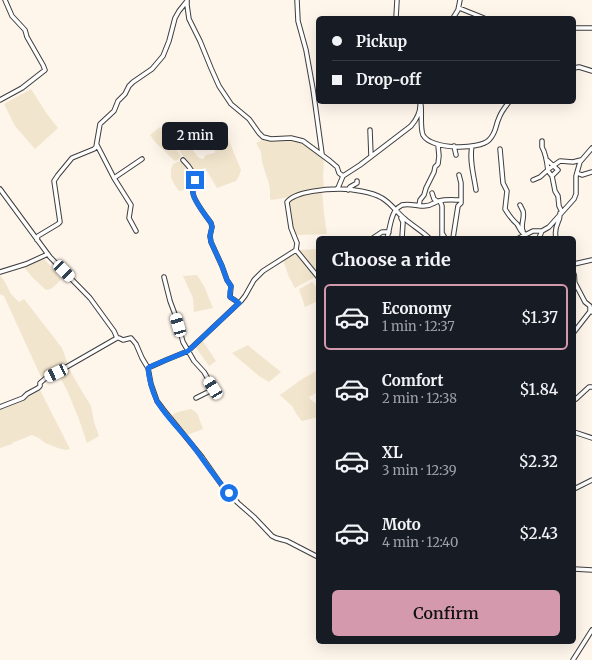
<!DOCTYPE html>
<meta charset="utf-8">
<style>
:root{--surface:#171b24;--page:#20242c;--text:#f1f3f6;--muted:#9ea1a6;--line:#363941;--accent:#d599ae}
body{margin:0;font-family:Merriweather,serif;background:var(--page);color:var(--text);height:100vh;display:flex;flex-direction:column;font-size:15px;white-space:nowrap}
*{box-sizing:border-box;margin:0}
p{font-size:13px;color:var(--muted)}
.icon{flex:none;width:22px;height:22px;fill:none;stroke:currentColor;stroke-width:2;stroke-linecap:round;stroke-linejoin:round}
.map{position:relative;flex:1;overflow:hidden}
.sheet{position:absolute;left:316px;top:236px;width:260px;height:408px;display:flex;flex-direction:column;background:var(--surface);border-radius:6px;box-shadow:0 4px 16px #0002}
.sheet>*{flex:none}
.banner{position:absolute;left:316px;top:16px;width:260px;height:88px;border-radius:6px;box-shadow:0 4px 16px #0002;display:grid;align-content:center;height:88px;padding:0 16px;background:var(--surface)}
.end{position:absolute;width:18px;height:18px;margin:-9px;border:5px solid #1a73e8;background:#fff;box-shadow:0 0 0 2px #fff}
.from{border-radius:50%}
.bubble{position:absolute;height:28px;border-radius:6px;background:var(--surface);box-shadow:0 4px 16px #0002;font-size:13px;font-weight:600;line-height:28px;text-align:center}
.car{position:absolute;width:12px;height:24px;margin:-12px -6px;border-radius:5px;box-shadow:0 0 3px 1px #0007;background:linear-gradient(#fff 24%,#345 0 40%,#fff 0 76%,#345 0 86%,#fff 0)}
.banner b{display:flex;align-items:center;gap:14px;height:38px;font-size:15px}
.banner b+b{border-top:1px solid var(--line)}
.banner i{width:10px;height:10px;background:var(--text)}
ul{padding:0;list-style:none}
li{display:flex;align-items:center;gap:12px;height:66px;margin:0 8px 6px;padding:0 8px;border:2px solid transparent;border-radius:6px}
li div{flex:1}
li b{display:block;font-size:15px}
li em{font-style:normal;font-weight:600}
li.on{border-color:var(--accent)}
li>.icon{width:36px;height:36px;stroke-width:1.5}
h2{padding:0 16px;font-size:18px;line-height:48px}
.cta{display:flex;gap:8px;margin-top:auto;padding:8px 16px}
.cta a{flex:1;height:46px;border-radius:6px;background:var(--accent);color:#111;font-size:16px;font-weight:600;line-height:46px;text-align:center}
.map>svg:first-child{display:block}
.farmland{fill:#f2e5cd}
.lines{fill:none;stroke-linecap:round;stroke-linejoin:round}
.minor-casing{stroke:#3e3e3e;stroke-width:5.5}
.minor{stroke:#fff;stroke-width:3.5}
.route{stroke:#1a73e8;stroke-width:5}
</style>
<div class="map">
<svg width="592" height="660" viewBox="0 0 592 660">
<rect width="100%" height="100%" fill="#fef5eb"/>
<path class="farmland" d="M31,89l16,25 11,14 -23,21 -20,-23 -11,-22z
M223,122l2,9 16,39 -2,6 -3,5 -19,7 -12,-20 -11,5 -26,-40 9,-6 20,29 4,3h2l3,-4 9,-2 -2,-14v-14z
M160,127l21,29 -3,4 -3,1 -19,-18 -6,-8z
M264,139l9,1h14l13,1 24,16 -1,20 1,11 -16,3 -24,7 -13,2 -1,-2v-8l-1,-6 -7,-22 -1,-10 -5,-9z
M179,161l4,1 4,5 7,14 -4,7 -9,3 -3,-1 -5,-8 -2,-5v-8l2,-5z
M322,191l2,23 3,20 -32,1 -7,-32 3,-3 10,-5z
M318,249v26l-19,-25z
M297,253l18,24 -20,11 -6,-11 -6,-17z
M43,257l1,2 18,20 -11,10 -5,1 -14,-13 -8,-10z
M0,275l5,7 6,12 8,8 5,-3 28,36 10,13 6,16 -27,13 -37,-81 -4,-2z
M197,275l7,11 9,22 -19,4 -1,-14 -10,-22z
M312,282l3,3 3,6v10l-13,6 -6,-18z
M202,340l14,21 -7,5 -14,-20z
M248,345l3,3 30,24 -12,10 -10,-6 -27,-23z
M69,369l14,24 8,13 3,16 5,14 -12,7 -7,-21 -13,-32 -9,-16z
M318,370v22l-9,5 1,2 8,6v12l-16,4 -5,-6 -5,-9 -12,-11 22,-16z
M40,390l30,59 -5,1 -7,-2 -13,-5 -6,-5 -7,-3 -20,8v1l-12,4v-39l13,-4 12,-6z
M191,409l6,4 6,16 -16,6 -11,-11 -4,-9 6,-3z"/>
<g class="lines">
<defs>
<path id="minor" d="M187,0v5l2,14 11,22 11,27 8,18 12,18 18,15 10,14 4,4 8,2 20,-1 12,3 27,20 7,6 2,6 4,3 -5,12 -2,1
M297,0l1,21 8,29 7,39 9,65
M459,8l25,10
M396,18l1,-18
M453,18l5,-8 2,-10
M574,28h18
M574,68l5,-1 13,4
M0,100l22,-12 23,-18 -2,-5 -16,-28 -2,-7 -13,-14 -7,-16
M421,105c1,9 -1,23 2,30 8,15 56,15 66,5 8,-8 6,-14 10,-22 2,-6 6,-11 10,-16
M370,130l1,26
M542,141v6c4,7 5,15 6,24l4,5 3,15 3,5 1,10 3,6
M97,145l17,33 17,27 -2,13 7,13
M454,146l2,9
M472,146c-3,14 2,30 4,44
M500,149l3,34 4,8 -2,18c4,6 6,10 12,15 3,4 3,8 8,10
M183,160c6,6 14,16 12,25 -1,3 -3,5 -2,8 1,8 13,23 18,30l1,4 -2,9 1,6 11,24 5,14 4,6 -1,11 9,6
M547,160l11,10 -6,6
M577,173l5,2 10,-3
M343,176l17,-11 51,-39c6,-7 10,-15 9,-24
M114,178l28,-19
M533,180l7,-3 10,-9 10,-7 13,1 8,-2
M0,189l50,68 40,41 24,33 3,7h2l4,2 8,-2 5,6 6,14 6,10 3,16 6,17 6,8 39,48 21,30 15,16 16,14 18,19 4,2 11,3 31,16
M348,190l2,-3 7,-4v-2
M432,193l2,6 3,2
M440,201l2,5v32
M520,205c1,2 2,4 3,6 2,7 -3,14 0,20
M419,206l1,-6 4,-5 2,-7 8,-16 1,-5 3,-3 1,-8 -1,-11
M401,218l2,4 -1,16
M442,233l3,5
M373,238l9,-6h7
M387,238c3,-9 3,-19 8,-27 2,-3 5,-5 7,-6 7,-2 15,1 22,1 8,0 10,-4 15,-5 7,-2 15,-1 22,-1
M453,238l5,-32 3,-3v-20l-2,-8
M519,238l14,-7h9l7,-4 25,-28 2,-5v-18l4,-14 12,-14
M539,238l3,-7
M556,238c-3,-14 5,-15 4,-25
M37,240l1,-4 20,-12 2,-2 -6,-41 4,-6 14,-17 22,-9 2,-2 4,-23 14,-13 4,-10 7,-7 4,-8 4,-4 19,-13 11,-13 6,-15 6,-23 4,-7 8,-10
M296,250l22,27
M574,264l18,-4
M0,272l26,-8 22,-10
M574,274c1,3 0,6 1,9l10,19 5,4v5l2,1
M164,277l6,24 6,16 7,25 11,19 10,11 10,17 -18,9
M574,332l18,-23
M148,368l18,-8 22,-9 53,-50 4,-5 9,-16 9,-9 33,-21 1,-7 -6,-15 -4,-26c8,-11 41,-13 53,-13 12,0 32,3 42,9 9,5 15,15 23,21 8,7 17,12 24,19
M574,397l2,2 13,-12h3
M0,407l23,-9 4,-4 11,-6 2,-2v-3l7,-6 16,-8 54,-31
M574,432l18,6
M574,489l18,-9
M574,569l18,1
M573,660l19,-30"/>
</defs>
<use href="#minor" class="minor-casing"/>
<use href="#minor" class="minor"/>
</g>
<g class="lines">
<path class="route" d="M195,180c0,5 -3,9 -2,13 0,7 13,23 18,30l1,4 -2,9 1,6 11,24 5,14 4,6 -1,6v5l9,6 -51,48 -34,14 -6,3c1,11 4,23 9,33 7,13 23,29 33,41 13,17 24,35 39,51"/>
</g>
</svg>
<i class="end from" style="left:229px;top:493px"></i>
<i class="end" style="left:195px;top:180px"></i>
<div class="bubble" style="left:162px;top:122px;width:66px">2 min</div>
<i class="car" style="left:64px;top:271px;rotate:135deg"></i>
<i class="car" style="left:178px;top:325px;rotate:344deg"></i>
<i class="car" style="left:56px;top:373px;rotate:245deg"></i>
<i class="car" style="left:213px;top:388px;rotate:328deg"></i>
<div class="banner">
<b><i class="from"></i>Pickup</b>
<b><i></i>Drop-off</b>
</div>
<section class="sheet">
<h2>Choose a ride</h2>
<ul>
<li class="on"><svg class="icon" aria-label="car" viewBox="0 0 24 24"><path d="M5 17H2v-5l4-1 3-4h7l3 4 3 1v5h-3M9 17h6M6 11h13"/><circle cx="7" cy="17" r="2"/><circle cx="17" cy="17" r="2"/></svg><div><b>Economy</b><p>1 min · 12:37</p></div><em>$1.37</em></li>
<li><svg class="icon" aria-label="car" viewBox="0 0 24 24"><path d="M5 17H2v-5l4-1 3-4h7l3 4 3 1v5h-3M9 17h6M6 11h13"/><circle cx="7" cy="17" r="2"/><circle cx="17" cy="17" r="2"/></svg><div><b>Comfort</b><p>2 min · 12:38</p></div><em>$1.84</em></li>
<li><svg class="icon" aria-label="car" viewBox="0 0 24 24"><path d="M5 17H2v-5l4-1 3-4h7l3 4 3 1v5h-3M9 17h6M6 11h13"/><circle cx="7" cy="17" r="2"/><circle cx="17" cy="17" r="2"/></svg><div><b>XL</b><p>3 min · 12:39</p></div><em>$2.32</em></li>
<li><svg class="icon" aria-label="car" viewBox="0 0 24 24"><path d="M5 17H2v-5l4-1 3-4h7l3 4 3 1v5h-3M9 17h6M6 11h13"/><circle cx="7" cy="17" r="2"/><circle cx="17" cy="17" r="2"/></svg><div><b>Moto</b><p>4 min · 12:40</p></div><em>$2.43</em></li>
</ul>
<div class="cta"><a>Confirm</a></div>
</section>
</div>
